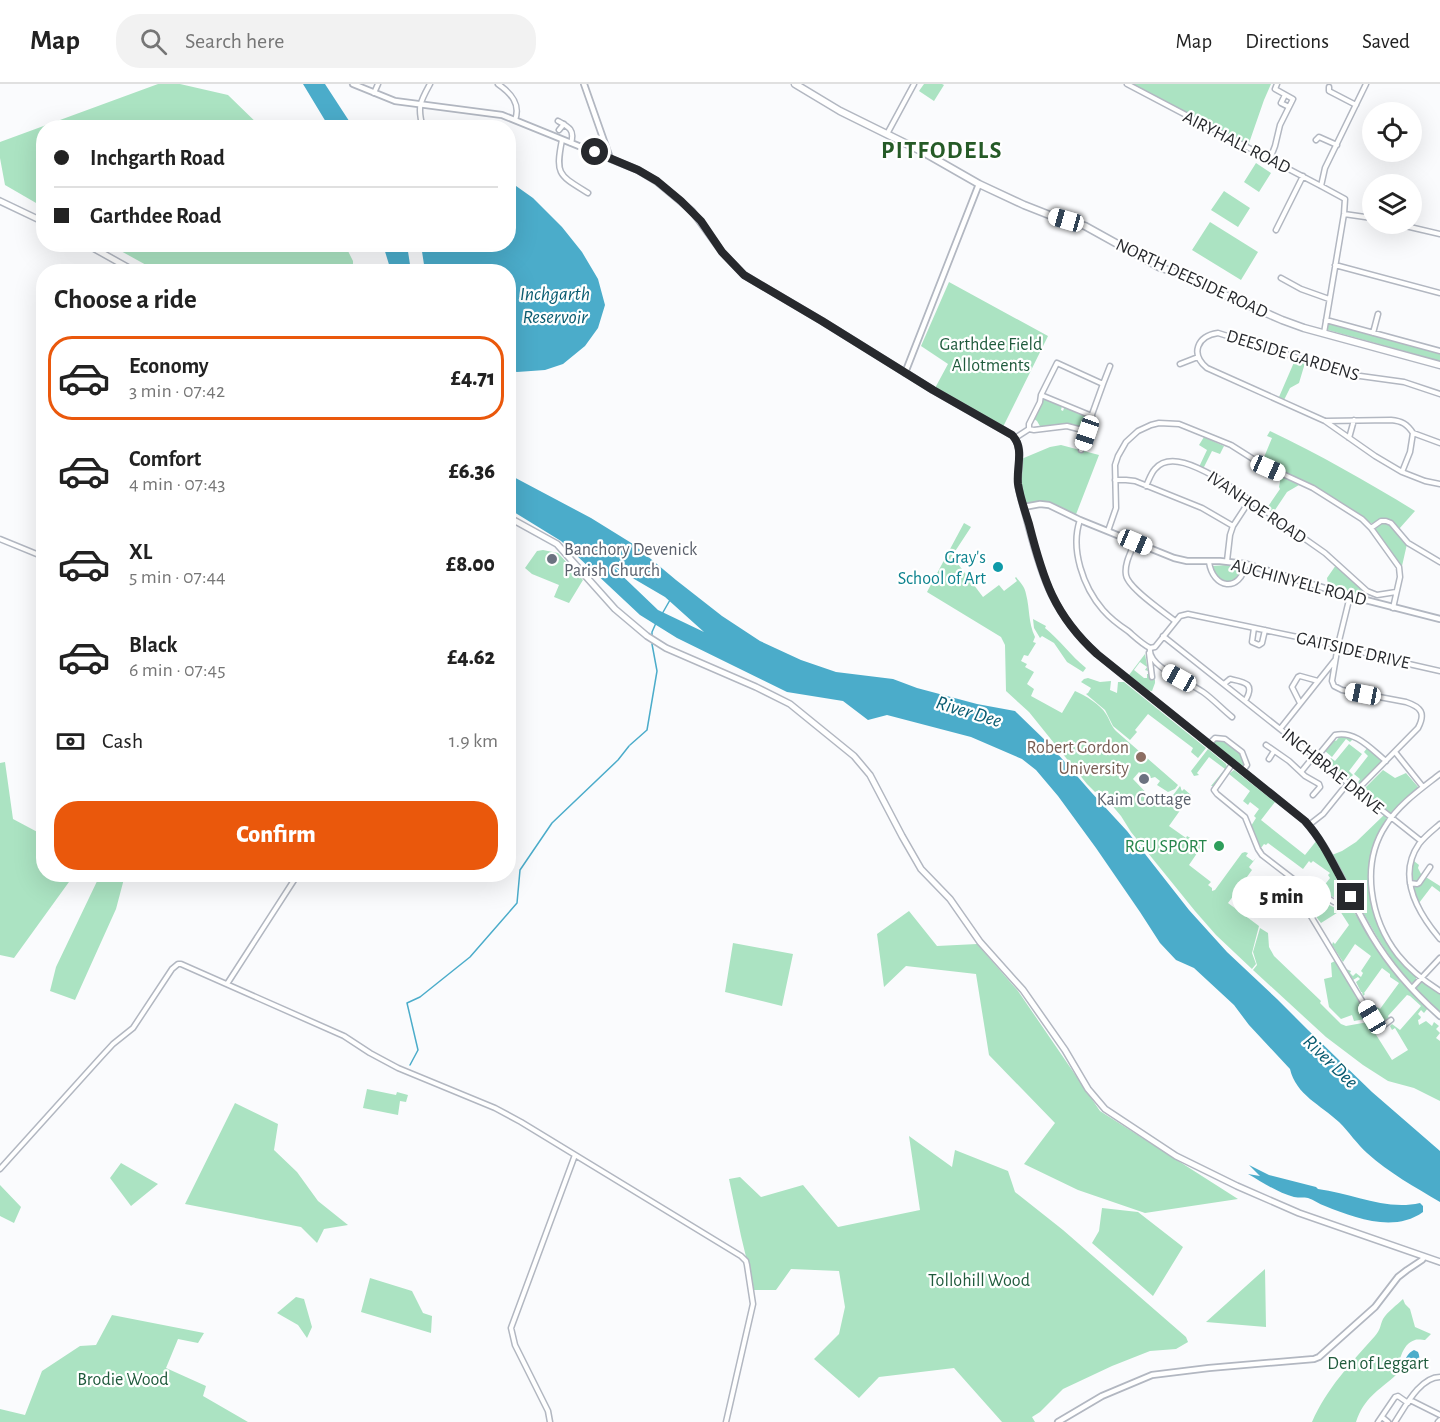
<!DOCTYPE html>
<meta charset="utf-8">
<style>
:root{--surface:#fff;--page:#f2f2f2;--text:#222;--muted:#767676;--line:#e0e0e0;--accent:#ea580c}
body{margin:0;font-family:"Alegreya Sans",sans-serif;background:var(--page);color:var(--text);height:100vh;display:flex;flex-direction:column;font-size:22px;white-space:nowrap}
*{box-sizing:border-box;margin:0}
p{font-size:20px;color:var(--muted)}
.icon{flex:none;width:33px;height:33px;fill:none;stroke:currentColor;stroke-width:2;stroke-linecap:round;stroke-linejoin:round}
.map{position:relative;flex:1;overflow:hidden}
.drawer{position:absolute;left:36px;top:180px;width:480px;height:618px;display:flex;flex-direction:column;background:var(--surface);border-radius:24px;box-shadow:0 6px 24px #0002}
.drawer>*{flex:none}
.guide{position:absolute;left:36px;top:36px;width:480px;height:132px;border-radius:24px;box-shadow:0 6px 24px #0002;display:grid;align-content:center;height:132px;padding:0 18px;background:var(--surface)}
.fabs{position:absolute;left:1362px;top:18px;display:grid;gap:12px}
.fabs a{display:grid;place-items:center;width:60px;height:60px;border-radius:50%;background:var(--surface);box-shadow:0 6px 24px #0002;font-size:30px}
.end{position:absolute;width:27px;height:27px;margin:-14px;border:8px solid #27292d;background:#fff;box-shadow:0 0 0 3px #fff}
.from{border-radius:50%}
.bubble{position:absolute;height:42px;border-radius:21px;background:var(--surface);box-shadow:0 6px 24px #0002;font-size:20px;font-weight:800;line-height:42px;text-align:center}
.car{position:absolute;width:18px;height:36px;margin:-18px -9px;border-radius:8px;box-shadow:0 0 4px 2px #0007;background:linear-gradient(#fff 24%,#345 0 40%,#fff 0 76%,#345 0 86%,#fff 0)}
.guide b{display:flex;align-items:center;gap:21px;height:57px;font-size:22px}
.guide b+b{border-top:2px solid var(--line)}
.guide i{width:15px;height:15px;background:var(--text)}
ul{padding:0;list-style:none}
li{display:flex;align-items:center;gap:18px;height:84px;margin:0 12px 9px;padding:0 6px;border:3px solid transparent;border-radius:24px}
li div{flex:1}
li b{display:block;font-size:22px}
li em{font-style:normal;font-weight:800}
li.selected{border-color:var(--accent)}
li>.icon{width:54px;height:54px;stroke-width:1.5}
h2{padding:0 18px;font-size:27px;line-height:72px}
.pay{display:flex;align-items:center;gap:15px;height:66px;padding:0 18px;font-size:22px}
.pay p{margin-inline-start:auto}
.primary-button{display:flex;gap:12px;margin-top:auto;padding:12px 18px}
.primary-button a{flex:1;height:69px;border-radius:24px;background:var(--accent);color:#fff;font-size:24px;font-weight:800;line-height:69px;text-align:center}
header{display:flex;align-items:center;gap:36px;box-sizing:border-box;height:84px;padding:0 30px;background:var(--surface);border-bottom:2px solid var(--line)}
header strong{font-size:28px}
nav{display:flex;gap:33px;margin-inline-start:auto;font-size:21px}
.search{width:420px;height:54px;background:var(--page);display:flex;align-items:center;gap:15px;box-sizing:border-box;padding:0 21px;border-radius:24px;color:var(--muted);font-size:22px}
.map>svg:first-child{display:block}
.green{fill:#abe3c2}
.water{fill:#4bacca;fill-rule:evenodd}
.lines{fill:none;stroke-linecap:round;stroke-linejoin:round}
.stream{stroke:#4bacca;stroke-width:1.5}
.minor-casing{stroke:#b2b7c1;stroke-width:7}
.tertiary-casing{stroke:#b2b7c1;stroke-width:8}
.secondary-casing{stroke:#b2b7c1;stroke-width:8}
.primary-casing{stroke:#b2b7c1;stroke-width:9}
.minor{stroke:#fff;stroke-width:4}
.tertiary{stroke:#fff;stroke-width:4.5}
.secondary{stroke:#fff;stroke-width:5}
.primary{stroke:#fff;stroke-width:6}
.route{stroke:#27292d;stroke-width:8}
.worship-dot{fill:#6b7280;stroke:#fff;stroke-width:2}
.culture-dot{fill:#0f9aa8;stroke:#fff;stroke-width:2}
.education-dot{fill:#8d6e63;stroke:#fff;stroke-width:2}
.leisure-dot{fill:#2e9e5b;stroke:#fff;stroke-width:2}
.labels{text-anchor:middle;stroke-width:4.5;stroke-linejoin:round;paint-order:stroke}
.street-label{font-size:18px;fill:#27292d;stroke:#fff}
.park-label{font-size:18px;fill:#205b3d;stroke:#fff}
.worship-label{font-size:18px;fill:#5b616d;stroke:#fff;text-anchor:start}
.culture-label{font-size:18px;fill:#0d838f;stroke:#fff;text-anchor:end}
.education-label{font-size:18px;fill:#785e54;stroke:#fff;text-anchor:end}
.leisure-label{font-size:18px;fill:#27864d;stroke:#fff;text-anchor:end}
.water-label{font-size:20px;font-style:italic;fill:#0a5c71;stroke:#fff}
.district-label{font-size:24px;font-weight:bold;letter-spacing:1.5px;fill:#265b27;stroke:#fff}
</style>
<header>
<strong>Map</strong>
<div class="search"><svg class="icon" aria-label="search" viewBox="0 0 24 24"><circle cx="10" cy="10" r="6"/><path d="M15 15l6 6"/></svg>Search here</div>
<nav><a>Map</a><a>Directions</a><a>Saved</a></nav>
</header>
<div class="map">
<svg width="1440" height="1338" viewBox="0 0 1440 1338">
<rect width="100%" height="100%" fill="#fafbfd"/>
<path class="green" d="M158,0h22l48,11 33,32 -217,1 -1,79 -38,-22 -5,-27v-16z
M924,0h18l2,1 -10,16 -15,-10z
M1127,0h144l-7,16 -16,46z
M1256,79l15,10 -12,19 -15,-10z
M1224,107l26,17 -12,19 -27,-17z
M1210,138l48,30 -17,28 -49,-30z
M110,161h235l8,16v10h-196z
M949,198l99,54 -46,93 -68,-39 14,-26 -27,-18z
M1330,240l110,28v9l-112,-31 -1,-4z
M1295,276l10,3 -6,20 -9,5 -6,12 -5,-3z
M1046,315l16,7 -1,4 2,1 1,-3 4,-1 18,8 -4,13c-17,-5 -26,-2 -41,0l-4,-7 -3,-2 9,-19z
M1270,347c50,24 98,51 145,80l-16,18c-16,-20 -21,0 -32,-8 -7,-5 -14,-11 -22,-16 -27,-17 -55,-30 -83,-43l10,-24 -5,-2z
M1204,353l20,9 -4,8 -8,-3 -9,18 -4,-2 8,-17 -8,-5z
M1061,361l38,10 -24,62 -26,-12 -25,2 -4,-16 -1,-31 31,-13z
M1281,392l18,9 -12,7 -14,21 -6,-5 13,-19 -1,-2z
M964,439l7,4 -19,29 31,41 16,-12 5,6 13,-10 -2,-3 1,-1c4,5 9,10 10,17 4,15 2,28 9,43l-2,5 3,1 -8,13 -4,-1 -3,6 6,3 -2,3 9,5 -7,12 7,5 -3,7 31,17 13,-22c11,5 25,13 31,23 4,6 5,12 10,17l62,54 -3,4 -7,3 -11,-7 3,-4 -5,-4 -7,2 -9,-7 -6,7 21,22 10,6 16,-21 1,2v1l1,2 2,-2 7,6 -22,31 17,12 1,-2 12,7 5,-4 2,1 -17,25 22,17 -3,3 4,3v3l3,-1 27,-37 3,-1 3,1 -2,3 7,5 3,-3 -7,9 3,3 -24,33 31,23 -7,27 4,11 -4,5 -36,-34 -21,-24 -64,-79 -10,-16 -22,-26 -4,2 -8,-8 -58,-72 -23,-21 -1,-46 -4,-8 -74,-45z
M1382,439c12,0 18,13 25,21l-5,22h-2l-2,-5 -22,-29c-1,-5 1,-7 6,-9z
M543,466l15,3 25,27 -14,23 -15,-6 5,-12 -27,-11 -7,-6 12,-17z
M1226,481l14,2 3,3c-4,16 -17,15 -28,6l-3,-10z
M1336,481l26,25 -1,5 -33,-10 -1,-7z
M1033,535l13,7 -1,2c15,12 26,28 41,40l-3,4 -16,-10 -13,-19 -12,-7 -2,2 -6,-10z
M1145,570l3,17 -3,-1 2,-3 -7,-5 -6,8 10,8h3v-4h3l5,6v3l-3,8 -6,-1 -17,-15z
M1088,594l12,4 11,-1 -1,9 7,3 1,-11h6l82,66 -8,10 -7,-6 2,-4 -45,-34 -13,16 2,2 -7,8 -17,-14 -8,-16 -19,-16 2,-1 3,-5 -10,-6 3,-3z
M1341,651l13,3 -4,4 -4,-3 -14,18 -7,-6 -3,5 6,5 3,-3 4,3 14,-17 13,10 -13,17 4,4 -3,3 7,6 3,-5 -6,-5 14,-18 -4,-4 4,-5 15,13v2l-25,24 -39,-30 14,-17 3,2z
M1216,656h9l17,14 4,10 -2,3 -31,-24z
M1208,665l18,15 1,3 -13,19h-3l14,-17 -16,-12 -12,16 2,2 -5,1 -3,-5z
M5,678l8,57 30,16 1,39 30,1 -60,83 -14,-3v-192z
M1234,686l41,32 -14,18 44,35 12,-15 16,30 8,21 -2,5 -6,1 -14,-9 -14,-4 -5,-4 1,-1 5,3 2,-2 11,8 2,-2 2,1 7,-9 -2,-3 2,-2 -17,-12 -2,2 -2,-2 -6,8 -35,-26 -2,2 -2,-1 -3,4 2,2h-2l-10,-24 5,-8 -2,-2 5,-7 -9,-7 -2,3 -5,-4 7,-10 -21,-17z
M1383,686l12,8 11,-5 13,15 -25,24 -4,1 -27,-22 2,-3z
M1384,731l3,2v3l-11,20 -6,18 -1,24 2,13 16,45 29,36v4l-4,3c-7,-5 -13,-14 -18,-21 -25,-33 -41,-72 -62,-107l10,-4 14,-9z
M1414,777l5,4 -1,3 3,6 19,12v6l-8,-6 -13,17c-5,-14 -10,-27 -5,-42z
M100,791h25l-9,34 -41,91 -25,-9 6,-24z
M1309,810c14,2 19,13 28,14 8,1 8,-3 15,1l37,58 39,41 -4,5 -3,-3 -3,4 3,3 -1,2 -2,1 1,5 7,-4 6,5 2,-4 5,4 -3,3 4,4 -4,5 4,3v60l-26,-13 -26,-7 -25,-16 -37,-28 -73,-67 4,-5 -4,-13 7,-24 8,5 1,14 5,9 47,45 -1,2 21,21 5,2 22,-4 24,38 16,-10 -13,-22 -3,2 -2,-4 2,-2 8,6 21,-24 -11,-10 -3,-1 -19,21 1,2 -6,4h-3l-11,-17 6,5 2,-3 3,2 19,-26 -9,-6v-3l-8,-6 -18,25 1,1 -2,2 -1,-4h-1l-5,-10 4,-3 -2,-2 -5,3 -7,-11 5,2 -1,2 3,3 3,-3 5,4 2,-4 -2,-2 10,-15 -16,-12 -12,18 -11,-17 1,-3 2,2 14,-19 -9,-14 -19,12c-7,-9 -14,-17 -12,-29z
M909,827l28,35 40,-2 41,47 82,120 138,88 -93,14 -67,-23 -54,-26 31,-41 -66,-68 -13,-81 -70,-8 -22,21 -7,-53z
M733,859l60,11 -11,52 -57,-14z
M1335,877l31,52v5l-1,1 -11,2 -2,-6 -11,4 -12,-12 -5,-28 8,-2 -1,-14z
M1421,894l19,13v25l-28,-28z
M367,1005l29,6 1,-3 11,3 -2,7 -6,-1 -2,14 -35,-7z
M235,1019l43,21 -4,26 23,22 21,29 30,24 -24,4 -7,14 -16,-16 -116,-23z
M909,1052l43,31 3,-17 53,21 7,21 48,38 123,107 2,5 -12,7 -26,2 -38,15 -49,23 -23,23 -8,5 3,5h-33l-48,-54 -75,9 -20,21 -45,-39 25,-25 6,-27 -6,-36 -48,-2 -15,21h-22l-13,-54 -12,-57 11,-2 21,20 42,-12 35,42 82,-17z
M121,1079l37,21 -27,22 -21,-28z
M0,1101l21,22 -7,16 -14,-7z
M1102,1124l36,4 45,35 -30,49 -61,-53 7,-12z
M1265,1185l1,58 -60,-5z
M370,1194l42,13 11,22 9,3 -1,17 -70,-21z
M296,1213l8,2 8,28 -5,11 -9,-13 -21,-12z
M1403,1215l2,5 5,5 5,18 16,7 -6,6c-1,0 -8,-1 -10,0 -14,4 -16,24 -19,35 -18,16 -32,23 -40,47h-44c15,-34 39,-59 63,-86 6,-7 5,-11 8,-17 4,-7 14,-14 20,-20z
M112,1231l92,18 -6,10 -20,-4 -12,29 40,18 -3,10 45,26h-248v-13l25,6 17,-44 38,-25 16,-1z"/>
<path class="water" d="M303,0h22l28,43h-24z
M509,97l24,17 29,29 20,25 16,27 7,26 -7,23 -13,18 -22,18 -18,6 -28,2 -8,-2 -1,-98 -83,-1 -4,-26 87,-1z
M383,161h24l4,26h-20z
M508,390l83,44 42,26 43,36 46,36 38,25 41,19 35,12 57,7 24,9 60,16 38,7 34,33 42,48 36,39 62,79 38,42 50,47 31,31 64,62 68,59v51c-25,-15 -51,-29 -73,-49 -10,-9 -18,-21 -28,-31 -18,-17 -43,-27 -49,-53l-41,-44 -15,-20 -40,-37 -18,-8 -16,-17 -20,-31 -44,-64 -38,-52 -22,-26 -14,-11 -51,-22 -84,-22 -19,5 -25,-19 -56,-9 -110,-54 -37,-23 -79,-74 -52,-32zM612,482l53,31 39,35 -46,-22z
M1249,1081l20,10 47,12 2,2c34,4 67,22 102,14l3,3v6c-29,21 -68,6 -98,-6 -6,-2 -11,-6 -17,-8 -4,-1 -9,0 -14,-1 -16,-4 -32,-15 -46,-23l12,2z
M1414,1266l4,2c4,8 -2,15 -8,19l-4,-1c-3,-8 0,-16 8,-20z"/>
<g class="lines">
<path class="stream" d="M662,530l8,-14
M652,551v-3l4,-9
M630,661l17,-15 10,-59 -5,-27
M410,981l8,-15 -11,-47 13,-6 50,-40 47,-54 3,-33 32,-47 66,-63 11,-14"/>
<defs>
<path id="minor" d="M498,0c13,9 23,20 17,36
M1127,0l194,102 24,13 -1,15 -20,119
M1329,3v4l27,14
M374,9l4,-9
M1285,11l-4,8 8,4
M558,37c11,6 17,9 13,22
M423,44c-6,-21 -3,-26 7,-44
M559,46l5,-6
M887,50l27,-50
M562,56c-7,35 -3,35 26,53
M1316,56l3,-3 18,8
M1270,75l5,-13 5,-21 13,-26 -18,-10 2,-5
M1321,102l4,-18 41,-84
M1344,130l28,4
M1397,140l43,10
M1276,146l27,-54
M1335,181l105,28
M1281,194l20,11 28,10
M1326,236l114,31
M1373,249l5,-19
M1180,280l18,-7
M1103,300l7,-18
M1440,310l-36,-12 -51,-7 -135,-42c-21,3 -28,21 -11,35l118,53 50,35 27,16 23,9 15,3
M1041,311l51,21
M1326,337l65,-1c11,1 16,4 22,13l-3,19 -8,20
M1413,349l27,10
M1015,354l14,-9 5,1 33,-4 19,5 17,-47 -46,-21 -16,32 -1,7 -11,22v5
M1349,354l5,-18
M1081,366l5,-19
M1115,396h11l9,1 67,27 31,18
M1146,402c3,-6 5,-13 9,-17 16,-19 49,2 66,11l104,73 42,38 10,4 19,-3
M1080,436c-10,29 3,67 23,90 7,8 16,15 25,21 7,6 14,13 22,17
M508,444l6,-7
M1371,444l10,-7h5l5,2 17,20 32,19
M1108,447l8,-23 -1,-43 3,-9 8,-14 12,-11 13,-6 8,-2 20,1 52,21 30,19 52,24 49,31 9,9 28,39 1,10 -7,31
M0,455l44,18
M1135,458c-4,10 -11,22 -9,33 2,13 38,37 49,46
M1227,477l3,-26 3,-9 17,-26
M1209,478c4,27 31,31 37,2
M1350,512l-12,49 -6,36 2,5 8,4 64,12c15,5 20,11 12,26l-61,62
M1254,544l-2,14 7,3 3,-2 3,-13
M1163,552l258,205
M1150,564l5,-1 25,-31 8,-2 143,30 69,18 40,9
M1150,564c-3,19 39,34 53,44 10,7 19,17 29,25
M1149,569l3,24
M1224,600l6,-5c14,3 26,4 15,22
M1300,619l-8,-16 6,-10 2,-1 18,5
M1280,645l55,-69
M1209,660l6,-6 10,1 17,13 5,13 -4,6
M1266,661l23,16 16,15 14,8 1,3 -7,8
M1395,668l28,35
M1316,674l19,-23c20,-5 36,14 51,26
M1269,675l5,-8
M1233,679l-19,27 3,4 28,23 13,32 4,6 39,30 22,10 11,7h6l11,-5
M1301,688l13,-16
M1440,690c-19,15 -41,30 -54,51 -26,39 -16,94 12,130 12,15 26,26 42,36
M1440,740c-7,6 -15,12 -21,20 -23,33 -1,69 21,95
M1309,741l14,-11 25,-31
M1410,799l7,1 2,-1 11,-16
M1307,805l-3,8 2,11 73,121 12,-9
M227,900l71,-110
M1412,904l28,-30
M0,1085l101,-112 12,-13 20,-16 39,-59 6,-5h3l163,72 26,17 28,15 97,40 26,14 220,134 5,5 1,4 6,39 -27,118
M1410,1316l30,15
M1382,1333l6,5
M550,1338l-2,-11 -33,-66 -4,-17 64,-173
M1378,1338l17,-25 3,-1 10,7
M1395,1338c10,-15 25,-45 45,-45
M1438,1338l2,-2"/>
<path id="tertiary" d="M353,0l42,17 107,14 136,55 18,11 36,30 30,41 22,23 78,46 111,69 79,45c13,13 5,32 6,49 2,13 7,27 10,40 14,54 26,91 69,130l208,167c29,33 44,77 67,115 18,30 42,57 68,80
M584,0l26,74
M905,289l74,-189
M1024,423l16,-3 9,1 31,15 94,38 13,3h33l26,3 104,32 90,23
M1058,1338l44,-26 50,-21 57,-7 105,-9 5,-2 56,-50 23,-30 9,-7 15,-10 2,-3"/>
<path id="secondary" d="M0,117l44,21
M86,160l50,28
M508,433l49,27 58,65 32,27 19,12 90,39 34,17 64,52 16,19 32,61 19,33 29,30 30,43 43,48 42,60 23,39 17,20 71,47 61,30 62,27 141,49"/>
<path id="primary" d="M795,0l45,27 83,41 56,32 45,21 28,11 33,10 74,41 35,12 22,12 66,29 22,8 136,37"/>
</defs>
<use href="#minor" class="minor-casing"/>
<use href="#tertiary" class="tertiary-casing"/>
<use href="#secondary" class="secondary-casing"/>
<use href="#primary" class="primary-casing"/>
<use href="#minor" class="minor"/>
<use href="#tertiary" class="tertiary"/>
<use href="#secondary" class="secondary"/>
<use href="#primary" class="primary"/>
</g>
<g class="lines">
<path class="route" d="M595,68l43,18 19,11 24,20 20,20 21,31 22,23 78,46 111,69 79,45c13,13 4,32 6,49 2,13 7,27 11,40 14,55 25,91 68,130l208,167c20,22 31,50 46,76"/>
</g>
<g class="worship-dot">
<circle cx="552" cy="475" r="6"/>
<circle cx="1144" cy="695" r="6"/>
</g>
<circle class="culture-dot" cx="998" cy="483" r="6"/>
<circle class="education-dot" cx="1141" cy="673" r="6"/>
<circle class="leisure-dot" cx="1219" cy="762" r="6"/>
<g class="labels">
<g class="street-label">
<text transform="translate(1237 58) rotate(27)" y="6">AIRYHALL ROAD</text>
<text transform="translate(1192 194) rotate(25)" y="6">NORTH DEESIDE ROAD</text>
<text transform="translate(1293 271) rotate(17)" y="6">DEESIDE GARDENS</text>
<text transform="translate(1257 423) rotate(34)" y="6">IVANHOE ROAD</text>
<text transform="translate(1299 498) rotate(15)" y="6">AUCHINYELL ROAD</text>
<text transform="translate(1353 566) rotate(13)" y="6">GAITSIDE DRIVE</text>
<text transform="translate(1333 687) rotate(39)" y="6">INCHBRAE DRIVE</text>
</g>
<g class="park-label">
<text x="991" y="266">Garthdee Field<tspan x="991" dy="21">Allotments</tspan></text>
<text x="979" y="1202">Tollohill Wood</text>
<text x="1378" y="1285">Den of Leggart</text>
<text x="123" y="1301">Brodie Wood</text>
</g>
<g class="worship-label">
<text x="564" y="471">Banchory Devenick<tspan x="564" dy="21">Parish Church</tspan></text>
<text x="1144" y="721" text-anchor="middle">Kaim Cottage</text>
</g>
<g class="culture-label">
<text x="986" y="479">Gray's<tspan x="986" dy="21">School of Art</tspan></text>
</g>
<g class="education-label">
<text x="1129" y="669">Robert Gordon<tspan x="1129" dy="21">University</tspan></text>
</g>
<g class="leisure-label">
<text x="1207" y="768">RGU SPORT</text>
</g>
<g class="water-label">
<text x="555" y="216">Inchgarth<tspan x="555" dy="23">Reservoir</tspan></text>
<text transform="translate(969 627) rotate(17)" y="7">River Dee</text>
<text transform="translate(1331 977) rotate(44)" y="7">River Dee</text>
</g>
<g class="district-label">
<text x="942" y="74">PITFODELS</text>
</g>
</g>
</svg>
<div class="fabs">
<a><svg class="icon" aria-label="locate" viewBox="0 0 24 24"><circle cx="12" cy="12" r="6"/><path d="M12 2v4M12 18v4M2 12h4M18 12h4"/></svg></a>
<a><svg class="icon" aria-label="layers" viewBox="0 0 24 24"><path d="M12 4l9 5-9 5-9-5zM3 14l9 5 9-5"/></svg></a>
</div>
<i class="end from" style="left:595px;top:68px"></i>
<i class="end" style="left:1351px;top:813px"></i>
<div class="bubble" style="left:1232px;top:792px;width:99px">5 min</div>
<i class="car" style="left:1066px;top:136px;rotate:286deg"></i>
<i class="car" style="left:1087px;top:349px;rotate:199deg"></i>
<i class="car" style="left:1268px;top:384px;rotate:114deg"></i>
<i class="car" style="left:1135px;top:458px;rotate:113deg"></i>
<i class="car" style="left:1179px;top:594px;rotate:299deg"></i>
<i class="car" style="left:1363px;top:610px;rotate:281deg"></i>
<i class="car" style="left:1372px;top:933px;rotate:329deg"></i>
<div class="guide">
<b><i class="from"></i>Inchgarth Road</b>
<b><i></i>Garthdee Road</b>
</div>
<section class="drawer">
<h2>Choose a ride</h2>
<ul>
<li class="selected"><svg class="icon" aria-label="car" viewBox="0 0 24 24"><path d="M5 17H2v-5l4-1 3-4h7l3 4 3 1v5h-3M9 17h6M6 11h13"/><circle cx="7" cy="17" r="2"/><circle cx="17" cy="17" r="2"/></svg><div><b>Economy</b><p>3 min · 07:42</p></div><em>£4.71</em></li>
<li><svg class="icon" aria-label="car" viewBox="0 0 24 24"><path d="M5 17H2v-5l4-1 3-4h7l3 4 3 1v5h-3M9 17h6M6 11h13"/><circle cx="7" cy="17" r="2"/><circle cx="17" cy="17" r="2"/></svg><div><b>Comfort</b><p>4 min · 07:43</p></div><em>£6.36</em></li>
<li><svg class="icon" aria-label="car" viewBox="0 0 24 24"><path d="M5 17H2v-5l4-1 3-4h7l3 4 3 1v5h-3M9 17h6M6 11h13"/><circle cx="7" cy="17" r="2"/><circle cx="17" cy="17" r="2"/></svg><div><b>XL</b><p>5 min · 07:44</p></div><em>£8.00</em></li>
<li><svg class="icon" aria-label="car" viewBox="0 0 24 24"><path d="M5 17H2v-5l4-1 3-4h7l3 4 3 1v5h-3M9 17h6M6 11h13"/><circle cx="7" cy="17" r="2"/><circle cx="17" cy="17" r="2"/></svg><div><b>Black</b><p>6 min · 07:45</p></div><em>£4.62</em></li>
</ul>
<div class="pay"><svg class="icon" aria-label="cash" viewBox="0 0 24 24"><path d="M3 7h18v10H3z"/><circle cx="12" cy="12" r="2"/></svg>Cash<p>1.9 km</p></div>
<div class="primary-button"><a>Confirm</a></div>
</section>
</div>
